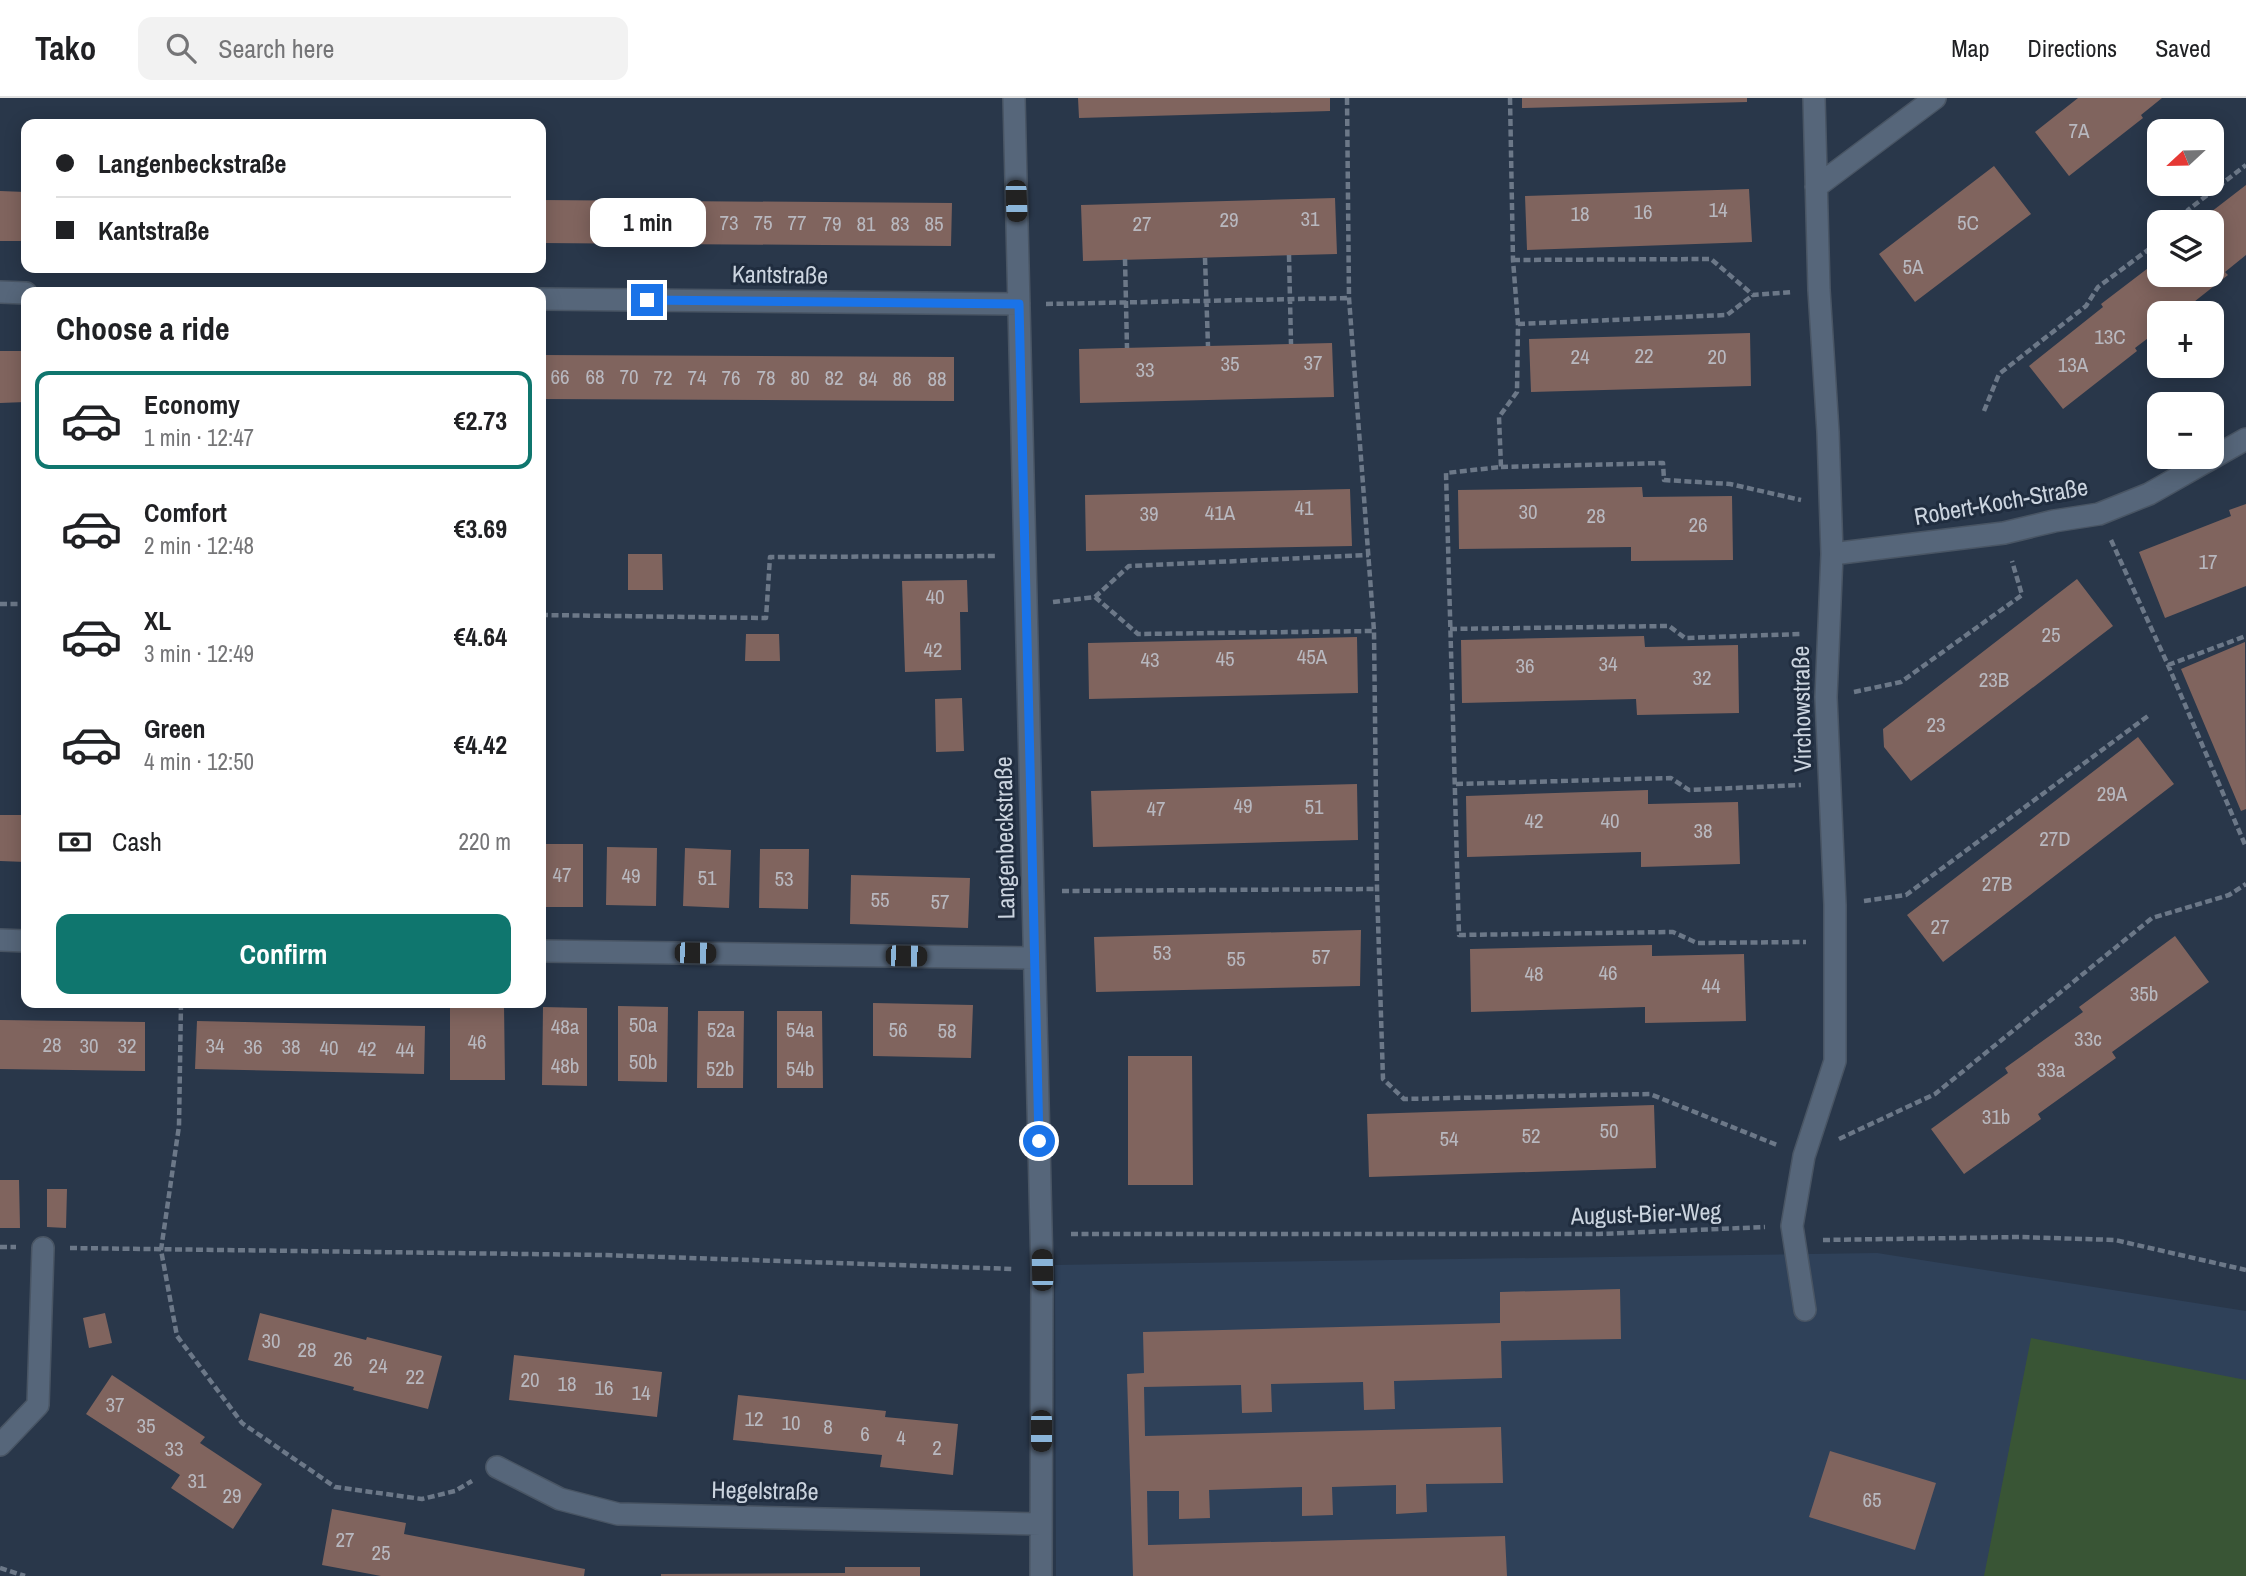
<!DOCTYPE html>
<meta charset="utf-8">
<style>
:root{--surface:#fff;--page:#f2f2f2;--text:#202124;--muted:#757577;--line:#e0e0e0;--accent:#0f766e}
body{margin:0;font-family:"Archivo Narrow",sans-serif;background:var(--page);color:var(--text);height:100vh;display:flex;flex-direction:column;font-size:26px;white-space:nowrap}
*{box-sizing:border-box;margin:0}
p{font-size:23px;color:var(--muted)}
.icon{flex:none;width:38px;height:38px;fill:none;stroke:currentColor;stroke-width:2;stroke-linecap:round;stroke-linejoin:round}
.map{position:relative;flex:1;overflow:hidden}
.panel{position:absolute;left:21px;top:189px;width:525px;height:721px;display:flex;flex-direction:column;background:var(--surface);border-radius:14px;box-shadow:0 4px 18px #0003}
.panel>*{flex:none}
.banner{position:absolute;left:21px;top:21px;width:525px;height:154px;border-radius:14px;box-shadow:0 4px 18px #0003;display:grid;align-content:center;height:154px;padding:0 35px;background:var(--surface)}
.needle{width:46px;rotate:248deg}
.fabs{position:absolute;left:2147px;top:21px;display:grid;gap:14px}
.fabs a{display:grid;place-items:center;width:77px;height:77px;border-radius:14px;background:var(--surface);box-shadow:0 4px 18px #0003;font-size:35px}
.end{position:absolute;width:32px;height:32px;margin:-16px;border:9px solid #1a73e8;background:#fff;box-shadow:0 0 0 4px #fff}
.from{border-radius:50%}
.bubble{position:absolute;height:49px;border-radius:14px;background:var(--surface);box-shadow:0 4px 18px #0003;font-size:23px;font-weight:700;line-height:49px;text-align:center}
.car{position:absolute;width:21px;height:42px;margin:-21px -10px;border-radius:9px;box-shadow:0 0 5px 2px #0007;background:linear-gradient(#222 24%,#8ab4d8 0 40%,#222 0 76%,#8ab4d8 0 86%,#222 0)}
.banner b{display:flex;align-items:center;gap:24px;height:66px;font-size:26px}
.banner b+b{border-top:2px solid var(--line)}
.banner i{width:18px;height:18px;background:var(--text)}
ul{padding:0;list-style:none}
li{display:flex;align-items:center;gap:21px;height:98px;margin:0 14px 10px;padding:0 21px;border:4px solid transparent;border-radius:14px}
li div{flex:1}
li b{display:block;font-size:26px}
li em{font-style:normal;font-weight:700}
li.selected{border-color:var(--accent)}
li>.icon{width:63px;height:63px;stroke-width:1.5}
h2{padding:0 35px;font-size:32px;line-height:84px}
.pay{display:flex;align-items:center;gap:18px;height:77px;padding:0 35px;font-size:26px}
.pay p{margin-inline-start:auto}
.button{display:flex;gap:14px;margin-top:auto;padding:14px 35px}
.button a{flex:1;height:80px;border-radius:14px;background:var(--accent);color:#fff;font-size:28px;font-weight:700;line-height:80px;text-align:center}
header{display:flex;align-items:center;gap:42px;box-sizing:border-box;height:98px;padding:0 35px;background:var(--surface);border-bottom:2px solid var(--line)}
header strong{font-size:33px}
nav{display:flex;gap:38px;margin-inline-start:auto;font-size:24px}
.search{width:490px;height:63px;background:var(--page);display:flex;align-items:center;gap:18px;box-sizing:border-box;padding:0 24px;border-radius:14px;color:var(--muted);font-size:26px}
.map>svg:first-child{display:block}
.built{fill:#2f4159}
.green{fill:#395535}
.building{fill:#80645e}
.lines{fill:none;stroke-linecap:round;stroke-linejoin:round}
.minor-casing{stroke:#495564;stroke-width:24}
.path{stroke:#6c7888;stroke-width:4.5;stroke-dasharray:7 3.5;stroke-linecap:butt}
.minor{stroke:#56667a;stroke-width:21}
.route{stroke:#1a73e8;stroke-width:9}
.labels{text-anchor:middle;stroke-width:6;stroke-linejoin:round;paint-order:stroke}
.number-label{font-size:21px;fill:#b8b8bf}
.street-label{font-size:24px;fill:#cbd4df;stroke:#202d3f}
</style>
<header>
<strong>Tako</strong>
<div class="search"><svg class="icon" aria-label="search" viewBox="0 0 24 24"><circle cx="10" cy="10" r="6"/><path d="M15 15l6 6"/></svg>Search here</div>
<nav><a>Map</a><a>Directions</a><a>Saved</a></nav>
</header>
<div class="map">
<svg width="2246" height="1478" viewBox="0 0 2246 1478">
<rect width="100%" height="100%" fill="#29374a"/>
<path class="built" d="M1877,1155l369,58v265h-1190l-1,-311z"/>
<path class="green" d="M2031,1240l215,42v196h-262z"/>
<path class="building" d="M1078,0h252v13l-251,7z
M1522,0h225v4l-225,6z
M2078,0h84l-21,17 2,3 -74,58 -34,-44z
M1994,68l37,48 -116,88 -36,-48z
M2246,87v70l-21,17 3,3 -48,38h-20v16l-25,19 2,3 -74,58 -34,-43 74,-59 -2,-3 59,-45v16h52v-53h-14z
M1749,91l3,53 -225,8 -2,-54z
M0,93l26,1v49h-26z
M1335,100l2,56 -254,7 -2,-56z
M541,102l411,3 -1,43 -410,-3z
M1750,235l1,53 -220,6 -2,-53z
M1332,245l2,54 -254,6 -1,-54z
M0,253h26v51l-26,1z
M541,257l413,2v44l-413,-2z
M1642,389l1,10 89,-1 1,64 -102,1v-14l-172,2 -1,-59z
M1350,391l2,57 -266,5 -1,-56z
M2246,406v82l-81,32 -26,-66 92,-36 -2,-6z
M541,451h2l1,36h-3z
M628,456h34l1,36h-35z
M2077,481l36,47 -202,155 -27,-34 -1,-18z
M967,482l1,32h-8l1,58 -56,2 -3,-91z
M746,536h33l1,27h-35z
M1644,538l1,11 93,-2 1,68 -102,2 -1,-16 -174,4 -1,-63z
M1357,539l1,56 -269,6 -1,-56z
M2245,544l1,167 -5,2 -60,-142z
M962,600l2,53 -28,1 -1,-53z
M2138,639l36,47 -231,178 -36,-47z
M1357,686l1,56 -265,7 -2,-56z
M1648,692v14l90,-2 2,62 -99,3v-15l-174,5 -1,-61z
M0,717h26v47l-26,-1z
M541,746h42v63h-42z
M607,749l50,1 -1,58 -50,-1z
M685,750l46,2 -2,58 -46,-2z
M760,751h49l-1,60 -49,-1z
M851,777l119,3 -2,50 -118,-4z
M1361,832l-1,56 -264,6 -2,-55z
M2175,838l34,46 -97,70 4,6 -78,56 3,5 -77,55 -33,-45 77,-56 -3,-5 78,-56 -4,-5z
M1652,847v11l92,-2 2,67 -101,2v-16l-174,5 -1,-63z
M873,905l100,2 -2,53 -98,-2z
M450,906h54l1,76h-55z
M618,908l50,1 -1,75 -49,-1z
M543,909l44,1v78l-45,-1z
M698,913h46l-1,77h-46z
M777,913h45l1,77h-46z
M0,922l145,2v49l-145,-2z
M197,923l228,5 -1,48 -229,-5z
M1128,958h64l1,129h-65z
M1654,1007l2,63 -287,9 -2,-63z
M0,1082h19l1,48h-20z
M47,1091h20l-1,39 -19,-1z
M1620,1191l1,50 -120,2 1,37 -108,3 1,28 -31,1 -1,-28 -92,2 1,28 -30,1 -1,-28 -97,2 1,49 356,-9 2,56 -77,1 1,28 -31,2v-29l-64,2 1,28 -31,1v-29l-93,3 1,28 -31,1v-28h-32l1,54 357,-9 2,40h-374l-6,-202 17,-1 -1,-41 357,-9v-31z
M105,1215l7,30 -23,5 -6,-30z
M260,1215l106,27 1,-3 75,19 -14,53 -75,-19 1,-3 -106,-27z
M514,1257l148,17 -5,45 -148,-17z
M112,1277l93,62 -5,6 62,41 -29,45 -62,-41 9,-13 -94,-61z
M738,1297l148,16 -1,6 73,7 -5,51 -73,-8 2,-12 -149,-15z
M1830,1353l106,32 -21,67 -106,-33z
M332,1411l74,14 -2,11 181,35 -1,7h-203l-59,-11z
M845,1469h75v9h-259v-2l184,-1z"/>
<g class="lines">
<defs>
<path id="minor" d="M1014,0l28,1172 -1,306
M1816,89l119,-89
M0,194l26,1
M541,201l478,5
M1832,456l172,-21 50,-12 45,-7 50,-20 97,-55
M0,842l26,1
M541,853l493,7
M1805,1212l-13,-84 12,-70 31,-95v-156l-9,-208 6,-143 -4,-122 -9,-142 -5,-192
M0,1347l38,-40 5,-157
M497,1369l63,32 58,15 423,10"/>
</defs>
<use href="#minor" class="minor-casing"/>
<path class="path" d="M1347,0l2,200 25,333 3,258 6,190 21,20 246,-5 127,51
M1510,0l3,162 5,64 -1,68 -18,25 2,50 -55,6 13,462 214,-3 24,11 109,-1
M2180,124l8,-12 58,-45
M1289,157l2,89
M1205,160l3,88
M1125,161l2,89
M1513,162l198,-1 42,36 39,-3
M1046,206l303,-6
M1518,226l209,-9 26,-20
M1984,313l15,-37 87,-68 12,-19 62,-46
M1501,369l162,-4 1,17 66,4 71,16
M2111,442l57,125 78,182
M1095,499l43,37 236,-3
M1053,504l42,-5 34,-31 240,-11
M0,506h26
M541,517l225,3 4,-61 226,-1
M1450,531l219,-3 16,12 115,-4
M2168,567l78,-29
M1854,594l47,-10 121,-87 -10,-34
M1456,686l215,-6 18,12 112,-5
M1062,793l315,-2
M1864,803l42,-6 242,-179
M181,905l-2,123 -18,124 16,86 65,87 93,64 87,12 33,-8 17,-10
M1839,1041l96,-45 217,-176 77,-23 17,-11
M1071,1136h528l166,-7
M1823,1142l197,-3 95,3 131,30
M0,1149h16
M70,1150l533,7 410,14
M0,1470l25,8"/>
<use href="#minor" class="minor"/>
</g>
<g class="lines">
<path class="route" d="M647,202l372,4 20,837"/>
</g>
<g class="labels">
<g class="number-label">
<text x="2079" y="40">7A</text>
<text x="1718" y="119">14</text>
<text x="1643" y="121">16</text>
<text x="1580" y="123">18</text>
<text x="1310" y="128">31</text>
<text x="1229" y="129">29</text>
<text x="729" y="132">73</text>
<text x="763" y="132">75</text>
<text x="797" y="132">77</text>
<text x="1968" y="132">5C</text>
<text x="832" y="133">79</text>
<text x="866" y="133">81</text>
<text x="900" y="133">83</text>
<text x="934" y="133">85</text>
<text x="1142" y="133">27</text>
<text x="1913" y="176">5A</text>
<text x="2110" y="246">13C</text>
<text x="1644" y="265">22</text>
<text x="1580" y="266">24</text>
<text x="1717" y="266">20</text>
<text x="1313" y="272">37</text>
<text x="1230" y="273">35</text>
<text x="2073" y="274">13A</text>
<text x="1145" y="279">33</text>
<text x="560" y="286">66</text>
<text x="595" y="286">68</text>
<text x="629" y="286">70</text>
<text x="663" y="287">72</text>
<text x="697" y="287">74</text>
<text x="731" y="287">76</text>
<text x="766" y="287">78</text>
<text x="800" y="287">80</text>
<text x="834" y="287">82</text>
<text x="868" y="288">84</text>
<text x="902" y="288">86</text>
<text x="937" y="288">88</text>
<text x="1304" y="417">41</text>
<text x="1528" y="421">30</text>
<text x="1220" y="422">41A</text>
<text x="1149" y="423">39</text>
<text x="1596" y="425">28</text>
<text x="1698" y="434">26</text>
<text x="2208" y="471">17</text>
<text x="935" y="506">40</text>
<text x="2051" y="544">25</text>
<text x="933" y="559">42</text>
<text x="1312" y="566">45A</text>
<text x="1225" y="568">45</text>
<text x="1150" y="569">43</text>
<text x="1608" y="573">34</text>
<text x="1525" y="575">36</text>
<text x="1702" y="587">32</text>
<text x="1994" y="589">23B</text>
<text x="1936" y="634">23</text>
<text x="2112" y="703">29A</text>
<text x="1243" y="715">49</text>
<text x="1314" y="716">51</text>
<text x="1156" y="718">47</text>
<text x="1534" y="730">42</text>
<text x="1610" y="730">40</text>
<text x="1703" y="740">38</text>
<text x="2055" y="748">27D</text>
<text x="562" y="784">47</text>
<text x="631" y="785">49</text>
<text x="707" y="787">51</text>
<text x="784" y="788">53</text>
<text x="1997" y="793">27B</text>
<text x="880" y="809">55</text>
<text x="940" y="811">57</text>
<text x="1940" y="836">27</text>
<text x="1162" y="862">53</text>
<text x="1321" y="866">57</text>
<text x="1236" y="868">55</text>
<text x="1608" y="882">46</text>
<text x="1534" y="883">48</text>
<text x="1711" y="895">44</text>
<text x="2144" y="903">35b</text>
<text x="643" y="934">50a</text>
<text x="565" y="936">48a</text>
<text x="721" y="939">52a</text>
<text x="800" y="939">54a</text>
<text x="898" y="939">56</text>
<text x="947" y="940">58</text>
<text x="2088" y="948">33c</text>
<text x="477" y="951">46</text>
<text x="52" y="954">28</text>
<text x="89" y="955">30</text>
<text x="127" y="955">32</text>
<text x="215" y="955">34</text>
<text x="253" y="956">36</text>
<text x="291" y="956">38</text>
<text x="329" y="957">40</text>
<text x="367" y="958">42</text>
<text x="405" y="959">44</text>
<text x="643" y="971">50b</text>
<text x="565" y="975">48b</text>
<text x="720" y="978">52b</text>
<text x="800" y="978">54b</text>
<text x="2051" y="979">33a</text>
<text x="1996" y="1026">31b</text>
<text x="1609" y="1040">50</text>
<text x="1531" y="1045">52</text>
<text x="1449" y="1048">54</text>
<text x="271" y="1250">30</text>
<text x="307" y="1259">28</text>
<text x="343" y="1268">26</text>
<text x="378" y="1275">24</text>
<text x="415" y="1286">22</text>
<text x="530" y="1289">20</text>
<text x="567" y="1293">18</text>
<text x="604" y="1297">16</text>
<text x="641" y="1302">14</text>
<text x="115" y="1314">37</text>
<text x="754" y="1328">12</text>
<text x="791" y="1332">10</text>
<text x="146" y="1335">35</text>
<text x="828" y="1336">8</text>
<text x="865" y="1343">6</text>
<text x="901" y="1347">4</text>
<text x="937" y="1357">2</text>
<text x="174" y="1358">33</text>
<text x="197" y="1390">31</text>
<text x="232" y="1405">29</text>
<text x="1872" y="1409">65</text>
<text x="345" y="1449">27</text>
<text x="381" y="1462">25</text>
</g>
<g class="street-label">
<text transform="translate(780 177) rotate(1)" y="8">Kantstraße</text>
<text transform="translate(2001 404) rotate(-10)" y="8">Robert-Koch-Straße</text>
<text transform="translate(1802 611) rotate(-91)" y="8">Virchowstraße</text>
<text transform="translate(1005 740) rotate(-91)" y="8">Langenbeckstraße</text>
<text transform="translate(1646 1116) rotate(-2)" y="8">August-Bier-Weg</text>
<text transform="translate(765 1393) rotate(1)" y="8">Hegelstraße</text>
</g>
</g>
</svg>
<div class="fabs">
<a><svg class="needle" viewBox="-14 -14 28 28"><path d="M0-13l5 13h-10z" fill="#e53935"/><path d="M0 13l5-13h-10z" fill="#757577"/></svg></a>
<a><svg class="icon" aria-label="layers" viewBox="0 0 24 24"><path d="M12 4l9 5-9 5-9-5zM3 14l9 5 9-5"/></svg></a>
<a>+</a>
<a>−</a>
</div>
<i class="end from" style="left:1039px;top:1043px"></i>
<i class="end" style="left:647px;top:202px"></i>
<div class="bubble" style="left:590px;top:100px;width:116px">1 min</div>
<i class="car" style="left:1016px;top:103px;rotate:178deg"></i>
<i class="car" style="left:695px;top:855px;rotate:91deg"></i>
<i class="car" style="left:906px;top:858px;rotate:91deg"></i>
<i class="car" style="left:1042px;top:1172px;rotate:359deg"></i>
<i class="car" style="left:1041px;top:1333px;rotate:180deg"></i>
<div class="banner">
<b><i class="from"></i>Langenbeckstraße</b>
<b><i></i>Kantstraße</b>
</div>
<section class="panel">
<h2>Choose a ride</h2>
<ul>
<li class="selected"><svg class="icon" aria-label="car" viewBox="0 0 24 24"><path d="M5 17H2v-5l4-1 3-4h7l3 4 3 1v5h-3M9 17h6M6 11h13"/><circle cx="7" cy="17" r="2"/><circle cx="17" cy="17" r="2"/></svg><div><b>Economy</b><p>1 min · 12:47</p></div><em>€2.73</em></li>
<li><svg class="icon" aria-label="car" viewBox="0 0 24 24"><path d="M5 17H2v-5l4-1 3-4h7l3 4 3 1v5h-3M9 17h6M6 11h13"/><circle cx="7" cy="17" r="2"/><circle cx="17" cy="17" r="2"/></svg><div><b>Comfort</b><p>2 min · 12:48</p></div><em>€3.69</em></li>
<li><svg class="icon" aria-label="car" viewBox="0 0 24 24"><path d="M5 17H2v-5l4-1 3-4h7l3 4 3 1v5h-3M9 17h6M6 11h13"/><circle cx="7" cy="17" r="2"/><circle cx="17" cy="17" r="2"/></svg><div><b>XL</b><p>3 min · 12:49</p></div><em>€4.64</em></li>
<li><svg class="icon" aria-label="car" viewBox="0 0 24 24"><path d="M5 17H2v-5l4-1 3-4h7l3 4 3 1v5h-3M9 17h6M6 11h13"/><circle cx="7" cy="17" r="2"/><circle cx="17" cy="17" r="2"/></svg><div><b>Green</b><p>4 min · 12:50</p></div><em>€4.42</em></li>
</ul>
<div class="pay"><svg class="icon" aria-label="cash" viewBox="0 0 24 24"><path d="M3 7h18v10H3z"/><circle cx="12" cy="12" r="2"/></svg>Cash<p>220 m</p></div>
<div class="button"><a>Confirm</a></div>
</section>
</div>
